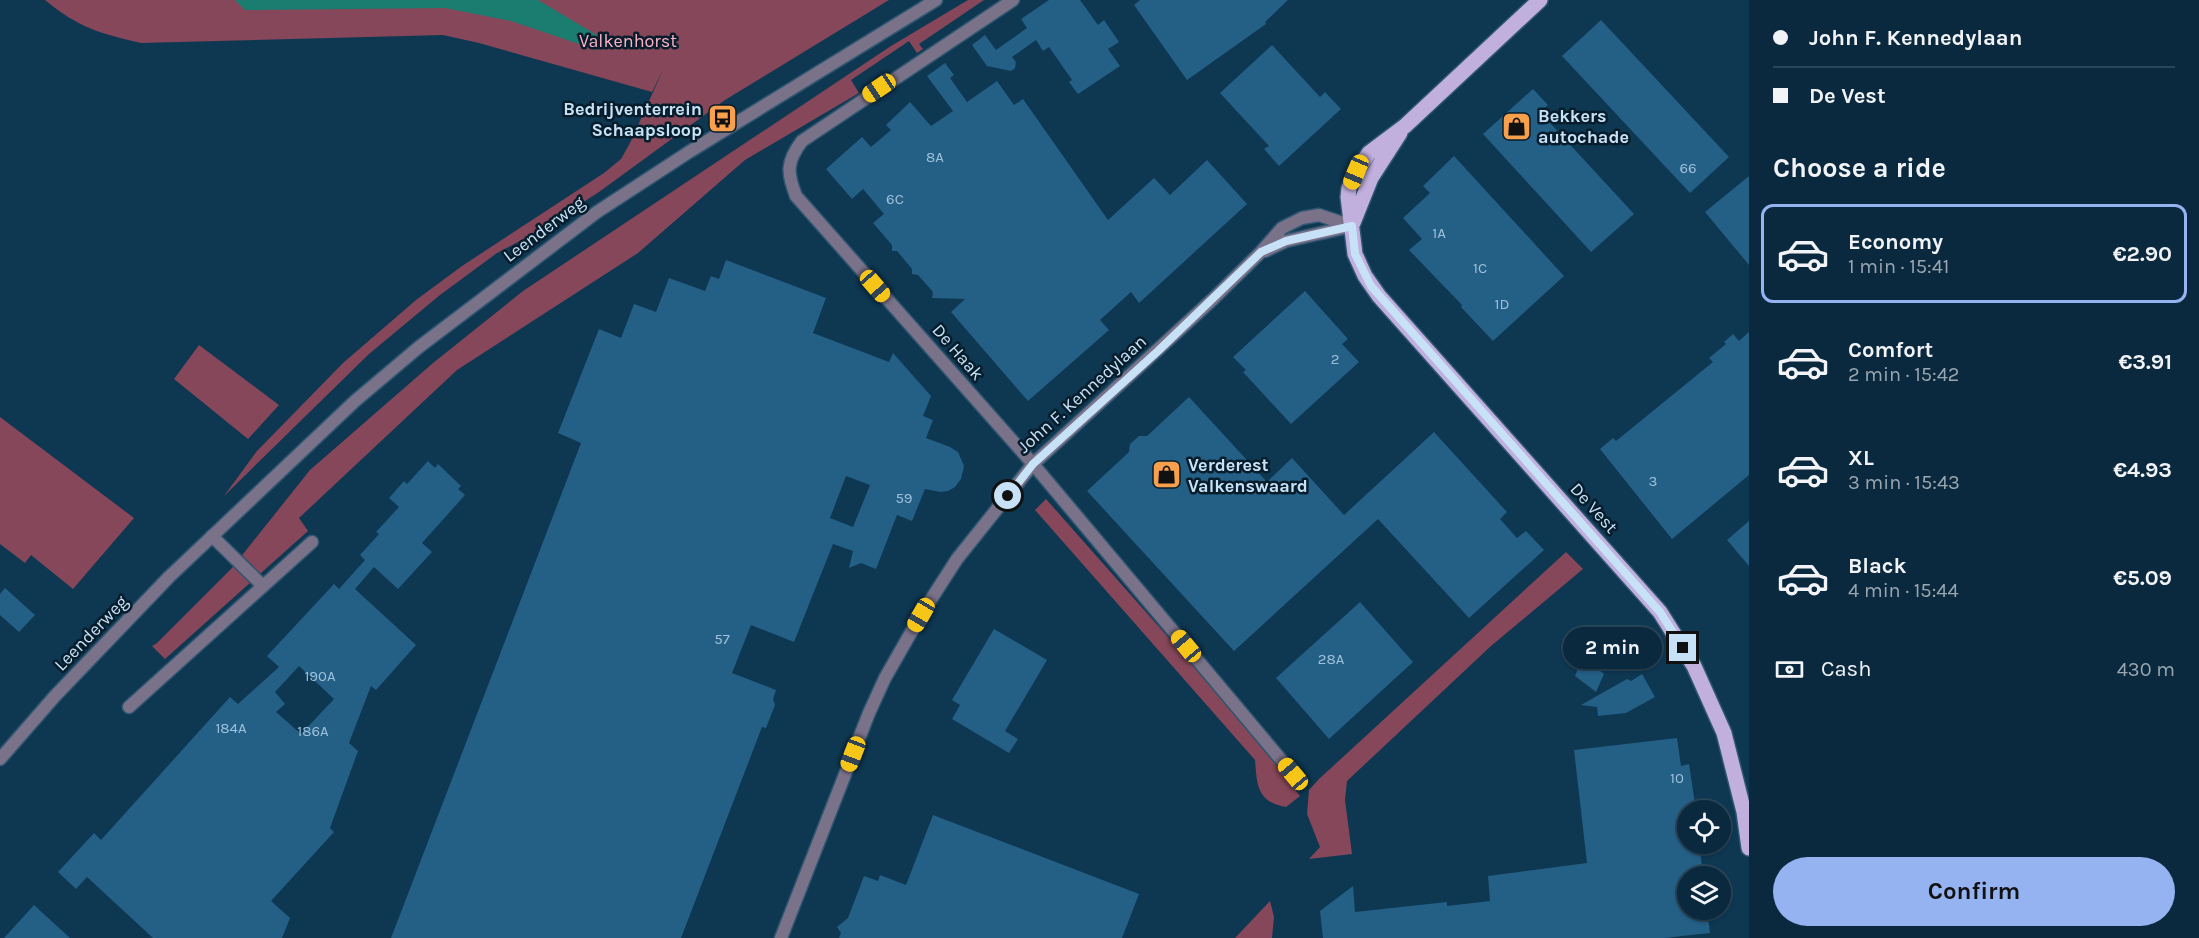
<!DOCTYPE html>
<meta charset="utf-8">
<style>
:root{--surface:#0a293e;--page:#183549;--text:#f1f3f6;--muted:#99a6b0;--line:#2a4558;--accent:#95b2f1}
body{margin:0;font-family:Karla,sans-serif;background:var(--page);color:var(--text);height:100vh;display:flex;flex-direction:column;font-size:22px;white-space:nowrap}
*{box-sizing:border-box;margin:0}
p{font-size:20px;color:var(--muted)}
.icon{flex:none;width:33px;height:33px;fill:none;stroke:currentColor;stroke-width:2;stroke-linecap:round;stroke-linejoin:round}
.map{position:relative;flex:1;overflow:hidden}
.drawer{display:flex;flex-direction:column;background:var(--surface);width:450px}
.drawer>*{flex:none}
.top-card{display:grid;align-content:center;height:132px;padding:0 24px;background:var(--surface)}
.fabs{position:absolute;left:1677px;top:800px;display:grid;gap:12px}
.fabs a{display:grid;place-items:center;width:54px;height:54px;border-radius:50%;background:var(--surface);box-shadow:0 2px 4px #0004,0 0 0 2px var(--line);font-size:30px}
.end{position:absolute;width:27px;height:27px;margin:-14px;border:8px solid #c7e2f7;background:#111;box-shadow:0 0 0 3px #111}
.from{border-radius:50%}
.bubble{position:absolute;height:42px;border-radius:21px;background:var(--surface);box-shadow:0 2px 4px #0004,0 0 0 2px var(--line);font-size:20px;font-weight:700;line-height:42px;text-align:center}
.car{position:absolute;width:18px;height:36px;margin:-18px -9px;border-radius:8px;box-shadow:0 0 4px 2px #0007;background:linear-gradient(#f5c518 24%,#345 0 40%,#f5c518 0 76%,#345 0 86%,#f5c518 0)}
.top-card b{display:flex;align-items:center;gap:21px;height:57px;font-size:22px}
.top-card b+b{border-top:2px solid var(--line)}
.top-card i{width:15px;height:15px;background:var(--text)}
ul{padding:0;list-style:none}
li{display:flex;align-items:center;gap:18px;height:99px;margin:0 12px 9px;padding:0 12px;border:3px solid transparent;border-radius:12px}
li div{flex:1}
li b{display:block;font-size:22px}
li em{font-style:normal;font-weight:700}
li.current{border-color:var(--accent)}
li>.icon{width:54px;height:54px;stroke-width:1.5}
h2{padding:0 24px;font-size:27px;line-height:72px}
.pay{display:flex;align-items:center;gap:15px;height:66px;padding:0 24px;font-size:22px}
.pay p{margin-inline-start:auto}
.cta{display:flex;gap:12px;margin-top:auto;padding:12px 24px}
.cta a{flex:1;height:69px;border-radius:36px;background:var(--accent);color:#111;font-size:24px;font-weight:700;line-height:69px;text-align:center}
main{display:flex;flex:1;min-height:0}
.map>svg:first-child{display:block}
.green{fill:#854759}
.water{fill:#1a7d70}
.building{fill:#245f86;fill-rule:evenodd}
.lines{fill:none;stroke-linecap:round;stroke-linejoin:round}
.minor-casing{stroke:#2f5670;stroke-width:15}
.tertiary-casing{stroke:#2f5670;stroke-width:15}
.primary-casing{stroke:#2f5670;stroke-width:18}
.minor{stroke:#7a7289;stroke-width:12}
.tertiary{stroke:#7a7289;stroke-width:12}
.primary{stroke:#c1afde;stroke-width:15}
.route{stroke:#c7e2f7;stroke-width:8}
.labels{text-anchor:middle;stroke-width:5;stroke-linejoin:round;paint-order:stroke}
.number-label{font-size:15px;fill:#9ec1db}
.park-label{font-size:18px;fill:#ffb0c5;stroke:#071d2c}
.poi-label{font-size:18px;font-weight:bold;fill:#c7e2f7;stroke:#071d2c;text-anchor:start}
.street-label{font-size:18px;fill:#c7e2f7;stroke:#071d2c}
</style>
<main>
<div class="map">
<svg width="1749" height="938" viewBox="0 0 1749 938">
<rect width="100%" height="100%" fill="#0e3752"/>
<path class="green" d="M45,0h844l-164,100 -126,92 -64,41 -38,20 -57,42 -71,59 -145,142 33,-45 86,-88 73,-63 46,-34 142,-93 17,-14 9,-16 33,-73 -11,22 -173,-49 -36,-8 -302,8c-42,-10 -62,-15 -96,-43z
M968,0h16l-65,44 4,5 -6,4 -8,-12 -58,39 8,13 -114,67 -107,93 -181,117 -158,148 9,13 -143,128 -13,-13 5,-3 74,-74 79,-99 123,-107 90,-72 368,-245z
M199,345l80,60 -31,34 -74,-60z
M0,417l134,101 -61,71 -42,-34 -6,8 -25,-19z
M1046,499l137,155 84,99 33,43 -14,11c-29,-5 -29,-22 -31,-47l-220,-250z
M1566,552l17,17 -92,77 -144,135 -2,19 7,54 -43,5 11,-12 -13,-33 2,-24 10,-11z
M1270,901l4,16 -2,21h-37z"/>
<path class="water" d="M235,0h303l72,43 -13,7 -86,-29 -66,-13 -200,2z"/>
<path class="building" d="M1049,0h31l18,25 6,-5 15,22 -11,7 12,17 -42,28 -9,-12 3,-2 -23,-33 -6,4 -7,-11 -24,17 4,5 -1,6 -4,3 -24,-5 -15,-21 13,-10 11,15 31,-22 -6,-9z
M1140,0h148l-23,22 1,2 -79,56 -53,-75z
M1601,20l128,137 -39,36 -128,-137z
M1272,45l48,52 5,-5 16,17 -62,57 -15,-17 5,-3 -49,-53z
M945,63l9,12 -4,3 17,24 30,-21 17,24 9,-6 85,121 46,-42 16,17 37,-35 40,44 -108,99 -8,-11 -31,28 9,10 -81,71 -77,-89 14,-13 -33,-1 1,-6 -15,-17 -6,-1v-5l-15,-18h-5v-6l-19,-22 11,-9 -21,-25 -11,10 -26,-30 36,-32 9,10 20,-17 -5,-5 24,-23 21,24 22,-15 -26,-35z
M1533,89l15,16 -8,7 94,102 -43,38 -108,-118z
M1454,156l110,120 -71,65 -32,-34 1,-2 -53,-55 13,-11 -19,-21 27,-25 -7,-7z
M1749,176v89l-44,-53z
M726,260l100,38 -13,35 76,29 4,-9 38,43 -8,20 10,4 -7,18 24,9 8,5 6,14 -3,13 -6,8 -7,4 -8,1 -15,-3 -13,32 -15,-6 -21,54 -15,-6 -12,5 4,-17 -20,-7 -39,98 -43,-17 -19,48 44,17 -3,9 2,6 -9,23 -4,-1 -81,211h-290l190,-495 -23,-10 41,-104 22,9 13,-34 22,8 13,-34 36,13 6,-15 8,3zM846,476l24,9 -17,42 -23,-9z
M1305,291l43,48 -6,5 17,18 -68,62 -48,-52 3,-2 -13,-13z
M1749,332v143l-77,64 -72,-90 13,-11 3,3 97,-79 -4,-4 17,-14 -2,-2 9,-8 6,7z
M1189,397l78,85 25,-24 52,57 90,-83 73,80 -7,7 17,19 9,-7 18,19 -75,68 -91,-99 -144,132 -147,-160 42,-39 1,-8 9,-8h8z
M428,461l7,7 3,-4 23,22 -3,3 7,6 -43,48 10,9 -34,37 -24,-22 -19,22 61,56 -40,45 -5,-4 -22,57 9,8 -28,77 4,4 -63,69 19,17 -8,20h-129l-66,-61 -11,12 -18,-17 36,-39 7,7 129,-143 8,7 41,-37 -12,-11 67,-72 5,5 26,-29 -5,-5 19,-21 -3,-2 23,-25 -10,-9 15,-17 3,3zM299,666l35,33 -33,35 -25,-22 9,-8 -10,-12z
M1749,521v45l-22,-26z
M5,588l30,27 -16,17 -19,-17v-21z
M1360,602l53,60 -84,77 -53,-61z
M994,629l53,31 -42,71 13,8 -9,14 -57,-34 8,-14 -8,-5z
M1583,657l21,17 -8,18 -21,-16z
M1642,674l13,23 -29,16 -28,3 -1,-9 -16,-2 46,-26 4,2z
M1677,738l4,28 8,-2 7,46h-8v41l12,-1 3,26h-15v33h19l3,24 -46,5h-341l-3,-27 33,-25 2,26 92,-10v4l43,-5 -2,-25 99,-13 -13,-113z
M933,815l206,79 -17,44h-283l2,-5 -4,-6 11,-9 16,-42 14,5 2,-6 26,10z
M34,905l36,33h-66z"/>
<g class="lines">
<defs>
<path id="minor" d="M1013,0l-211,141c-16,21 -15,32 -6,55l237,268 260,310
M1265,251l21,-10 66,-15
M212,536l50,49
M129,707l183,-165
M781,938l88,-225 16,-35 36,-63 36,-56 76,-95 180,-165 48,-47 21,-24 20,-10 17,-3 33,11"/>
<path id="tertiary" d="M0,759l55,-63 114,-119 186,-176 64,-54 178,-135 92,-60 247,-152"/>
<path id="primary" d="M1540,0l-135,126 -36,27 -13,19 -7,16 -1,9 7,57 10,22 14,20 281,316 34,54 30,67 20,79 5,36
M1353,223l18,-45 29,-45"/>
</defs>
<use href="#minor" class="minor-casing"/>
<use href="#tertiary" class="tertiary-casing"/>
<use href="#primary" class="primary-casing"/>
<use href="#minor" class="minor"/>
<use href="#tertiary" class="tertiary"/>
<use href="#primary" class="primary"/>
</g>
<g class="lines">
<path class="route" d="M1008,496l25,-32 125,-113 103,-99 25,-11 66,-15 3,28 16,32 289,326 23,36"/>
</g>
<defs>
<symbol id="bus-square" viewBox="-11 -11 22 22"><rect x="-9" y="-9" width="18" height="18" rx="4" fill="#f8a04b" stroke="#071d2c"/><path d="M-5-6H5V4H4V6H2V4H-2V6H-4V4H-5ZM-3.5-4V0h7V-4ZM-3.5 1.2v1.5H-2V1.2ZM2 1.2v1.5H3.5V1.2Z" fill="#111"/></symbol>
<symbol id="shop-square" viewBox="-11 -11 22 22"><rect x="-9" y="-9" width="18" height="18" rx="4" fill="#f8a04b" stroke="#071d2c"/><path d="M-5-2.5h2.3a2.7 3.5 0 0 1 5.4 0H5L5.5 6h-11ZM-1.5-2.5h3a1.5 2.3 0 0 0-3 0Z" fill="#111"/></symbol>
</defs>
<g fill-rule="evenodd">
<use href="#bus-square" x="706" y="102" width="33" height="33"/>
<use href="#shop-square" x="1500" y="110" width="33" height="33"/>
<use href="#shop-square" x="1150" y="458" width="33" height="33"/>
</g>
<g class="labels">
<g class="number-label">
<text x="935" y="162">8A</text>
<text x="1688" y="173">66</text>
<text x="895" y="204">6C</text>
<text x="1439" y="238">1A</text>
<text x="1480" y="273">1C</text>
<text x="1502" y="309">1D</text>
<text x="1335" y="364">2</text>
<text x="1653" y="486">3</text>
<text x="904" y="503">59</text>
<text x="722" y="644">57</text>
<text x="1331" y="664">28A</text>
<text x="320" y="681">190A</text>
<text x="231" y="733">184A</text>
<text x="313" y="736">186A</text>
<text x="1677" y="783">10</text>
</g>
<g class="park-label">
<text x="628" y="47">Valkenhorst</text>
</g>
<g class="poi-label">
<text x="702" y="115" text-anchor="end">Bedrijventerrein<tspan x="702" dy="21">Schaapsloop</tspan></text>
<text x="1538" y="122">Bekkers<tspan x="1538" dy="21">autochade</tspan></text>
<text x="1188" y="471">Verderest<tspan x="1188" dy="21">Valkenswaard</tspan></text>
</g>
<g class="street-label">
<text transform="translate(544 229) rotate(-37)" y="6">Leenderweg</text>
<text transform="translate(958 352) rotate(49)" y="6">De Haak</text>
<text transform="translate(1082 394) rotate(-42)" y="6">John F. Kennedylaan</text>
<text transform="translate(1594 508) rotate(48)" y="6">De Vest</text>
<text transform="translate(91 633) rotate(-46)" y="6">Leenderweg</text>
</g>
</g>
</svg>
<div class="fabs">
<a><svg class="icon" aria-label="locate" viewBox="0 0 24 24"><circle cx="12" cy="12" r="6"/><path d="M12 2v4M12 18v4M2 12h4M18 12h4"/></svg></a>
<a><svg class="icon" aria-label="layers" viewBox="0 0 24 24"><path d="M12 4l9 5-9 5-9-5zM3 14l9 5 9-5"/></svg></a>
</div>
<i class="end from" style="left:1008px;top:496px"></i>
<i class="end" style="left:1683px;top:648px"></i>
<div class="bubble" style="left:1563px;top:627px;width:99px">2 min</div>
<i class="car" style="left:879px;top:88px;rotate:236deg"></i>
<i class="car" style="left:1356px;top:172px;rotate:203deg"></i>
<i class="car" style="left:875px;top:286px;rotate:139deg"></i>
<i class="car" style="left:921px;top:615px;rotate:210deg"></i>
<i class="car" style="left:1186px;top:646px;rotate:320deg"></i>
<i class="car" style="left:853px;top:754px;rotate:201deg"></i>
<i class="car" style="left:1293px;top:774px;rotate:320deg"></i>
</div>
<section class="drawer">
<div class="top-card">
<b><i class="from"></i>John F. Kennedylaan</b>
<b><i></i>De Vest</b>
</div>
<h2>Choose a ride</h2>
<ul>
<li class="current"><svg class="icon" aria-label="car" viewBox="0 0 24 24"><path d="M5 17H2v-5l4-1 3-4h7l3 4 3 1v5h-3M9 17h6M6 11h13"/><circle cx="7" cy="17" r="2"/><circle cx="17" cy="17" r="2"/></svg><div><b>Economy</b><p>1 min · 15:41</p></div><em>€2.90</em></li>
<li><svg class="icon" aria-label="car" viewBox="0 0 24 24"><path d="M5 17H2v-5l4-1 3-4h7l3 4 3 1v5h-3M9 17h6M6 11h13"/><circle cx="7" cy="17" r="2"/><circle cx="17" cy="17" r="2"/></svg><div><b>Comfort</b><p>2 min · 15:42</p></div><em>€3.91</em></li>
<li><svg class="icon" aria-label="car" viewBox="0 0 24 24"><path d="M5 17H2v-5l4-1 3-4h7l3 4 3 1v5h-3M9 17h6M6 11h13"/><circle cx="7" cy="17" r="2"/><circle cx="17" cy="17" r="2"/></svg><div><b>XL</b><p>3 min · 15:43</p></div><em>€4.93</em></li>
<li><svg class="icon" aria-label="car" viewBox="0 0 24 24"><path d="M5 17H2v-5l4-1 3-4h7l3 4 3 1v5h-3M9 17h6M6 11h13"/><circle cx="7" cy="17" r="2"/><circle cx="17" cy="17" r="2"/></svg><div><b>Black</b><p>4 min · 15:44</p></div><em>€5.09</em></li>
</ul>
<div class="pay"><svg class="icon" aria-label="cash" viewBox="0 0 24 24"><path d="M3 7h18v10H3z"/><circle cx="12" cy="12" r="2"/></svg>Cash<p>430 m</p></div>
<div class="cta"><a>Confirm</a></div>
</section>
</main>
